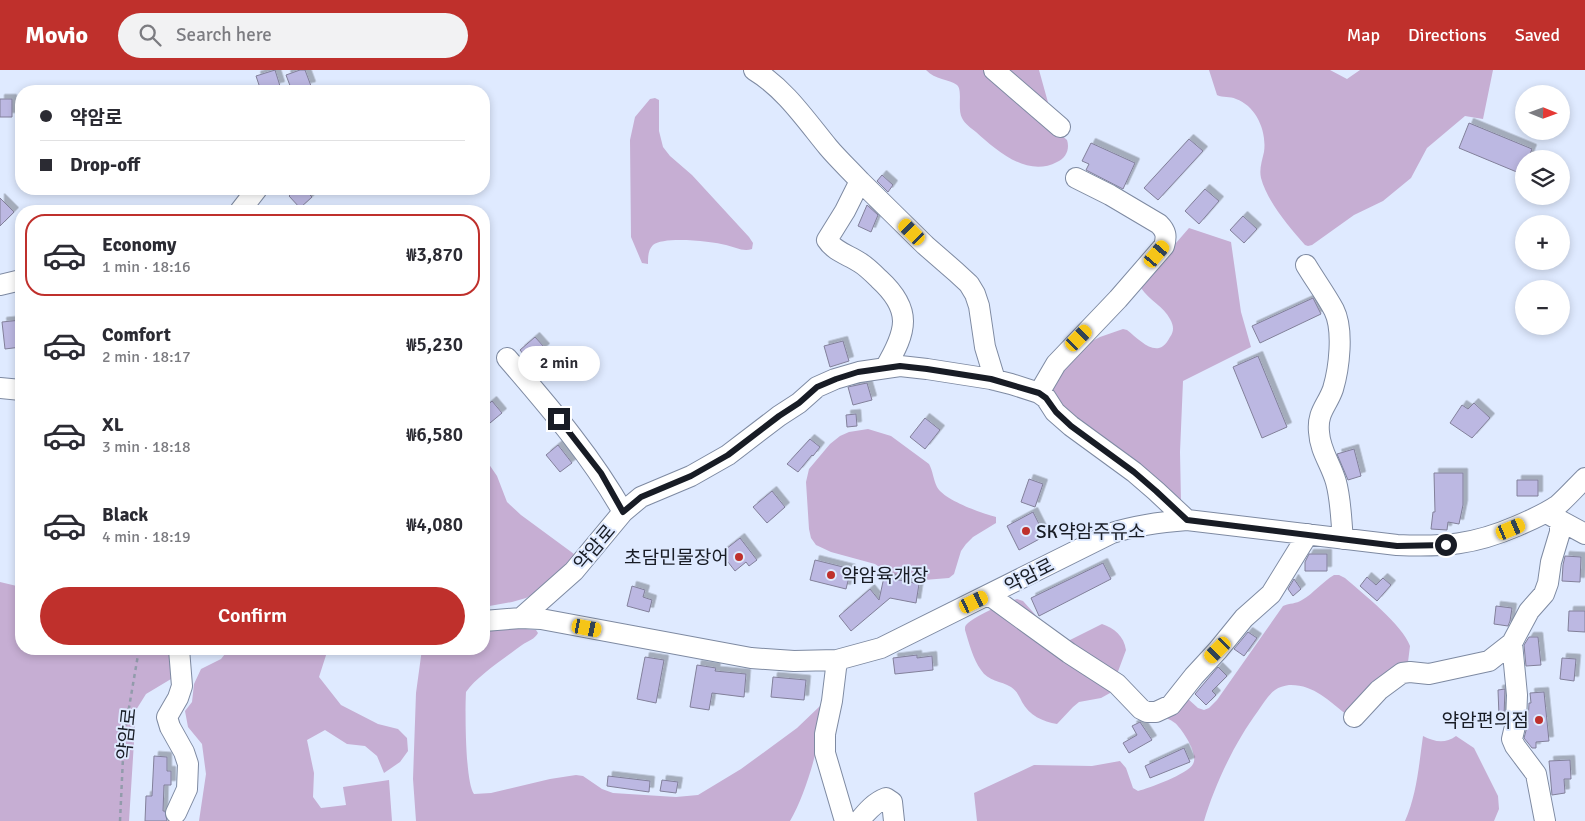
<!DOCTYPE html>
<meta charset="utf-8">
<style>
:root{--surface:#fff;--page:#f2f2f3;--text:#2b2b33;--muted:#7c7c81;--line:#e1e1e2;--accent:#bf302c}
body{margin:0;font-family:Signika,"Noto Sans KR",sans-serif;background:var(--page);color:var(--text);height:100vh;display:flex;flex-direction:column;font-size:19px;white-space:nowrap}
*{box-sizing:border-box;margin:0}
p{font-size:16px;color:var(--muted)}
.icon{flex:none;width:28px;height:28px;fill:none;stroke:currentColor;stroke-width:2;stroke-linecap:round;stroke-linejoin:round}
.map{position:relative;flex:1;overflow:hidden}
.panel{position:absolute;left:15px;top:135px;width:475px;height:450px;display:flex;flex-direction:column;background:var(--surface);border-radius:20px;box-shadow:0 2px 8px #0003}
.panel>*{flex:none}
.top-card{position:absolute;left:15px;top:15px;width:475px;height:110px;border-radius:20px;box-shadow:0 2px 8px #0003;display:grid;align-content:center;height:110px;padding:0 25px;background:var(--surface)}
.needle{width:32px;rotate:91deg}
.tools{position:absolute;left:1515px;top:15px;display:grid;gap:10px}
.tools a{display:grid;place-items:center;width:55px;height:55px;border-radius:50%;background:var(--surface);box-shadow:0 2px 8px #0003;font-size:25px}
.end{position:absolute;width:22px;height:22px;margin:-11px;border:6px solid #181c25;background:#fff;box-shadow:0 0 0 2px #fff}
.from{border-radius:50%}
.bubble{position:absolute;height:35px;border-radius:18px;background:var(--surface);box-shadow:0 2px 8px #0003;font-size:16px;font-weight:600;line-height:35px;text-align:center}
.car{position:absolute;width:15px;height:30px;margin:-15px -8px;border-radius:6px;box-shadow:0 0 4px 1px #0007;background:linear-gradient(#f5c518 24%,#345 0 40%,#f5c518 0 76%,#345 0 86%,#f5c518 0)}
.top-card b{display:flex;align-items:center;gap:18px;height:48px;font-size:19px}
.top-card b+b{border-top:1px solid var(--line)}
.top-card i{width:12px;height:12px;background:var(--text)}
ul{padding:9px 0 0;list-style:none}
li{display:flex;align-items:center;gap:15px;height:82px;margin:0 10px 8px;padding:0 15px;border:2px solid transparent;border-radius:20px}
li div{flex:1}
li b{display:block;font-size:19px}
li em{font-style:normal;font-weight:600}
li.active{border-color:var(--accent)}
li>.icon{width:45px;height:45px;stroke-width:1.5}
.button{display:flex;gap:10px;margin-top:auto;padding:10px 25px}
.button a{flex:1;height:58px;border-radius:30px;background:var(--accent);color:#fff;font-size:20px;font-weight:600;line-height:58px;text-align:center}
header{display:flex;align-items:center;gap:30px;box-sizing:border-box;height:70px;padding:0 25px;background:var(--accent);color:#fff}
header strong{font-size:24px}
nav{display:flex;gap:28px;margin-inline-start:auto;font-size:18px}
.search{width:350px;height:45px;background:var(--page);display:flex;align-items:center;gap:12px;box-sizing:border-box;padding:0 18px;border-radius:28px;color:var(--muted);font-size:19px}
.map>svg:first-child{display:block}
.forest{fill:#c6aed3}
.building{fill:#bcb8e2;stroke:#82809a;filter:url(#shadow)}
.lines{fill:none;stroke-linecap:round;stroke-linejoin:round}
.minor-casing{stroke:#7e8aa2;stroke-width:22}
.path{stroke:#929bab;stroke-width:2.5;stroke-dasharray:4 4;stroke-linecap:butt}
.minor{stroke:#fff;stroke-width:20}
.route{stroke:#181c25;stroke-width:6}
.poi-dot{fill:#bf302c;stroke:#dfeaff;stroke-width:2}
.labels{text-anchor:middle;stroke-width:4;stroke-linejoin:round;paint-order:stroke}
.poi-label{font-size:19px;fill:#181c25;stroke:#dfeaff;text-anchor:start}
.street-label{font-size:19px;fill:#181c25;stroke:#dfeaff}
</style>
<header>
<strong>Movio</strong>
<div class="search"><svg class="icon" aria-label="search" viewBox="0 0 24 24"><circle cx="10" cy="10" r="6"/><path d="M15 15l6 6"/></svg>Search here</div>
<nav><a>Map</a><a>Directions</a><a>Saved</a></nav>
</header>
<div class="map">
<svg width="1585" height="751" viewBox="0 0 1585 751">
<defs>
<filter id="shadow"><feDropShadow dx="4.5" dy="-4.5" stdDeviation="0" flood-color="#0004"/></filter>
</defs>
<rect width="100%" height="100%" fill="#dfeaff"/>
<path class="forest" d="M926,0h59l82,70c3,9 -1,18 -10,22 -30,16 -61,-12 -81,-30 -5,-4 -11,-8 -14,-14 -5,-9 1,-28 -5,-33 -8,-6 -22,-5 -31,-15z
M1002,0h37l10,36z
M1209,0h121l17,9 13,-9h133l-10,49 -18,-3 -38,32 -16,30 -28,23 -29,14 -42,30 -4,1 -3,-1c-16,-18 -38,-44 -44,-67 -2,-9 1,-17 3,-26 3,-21 -8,-46 -28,-53 -6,-3 -13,-1 -19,-4z
M655,28l4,2v31l4,16 7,9 22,19 57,62 4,6 -1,6c-9,3 -17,-2 -26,-4 -14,-4 -63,-9 -73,0 -5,5 -5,12 -5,19l-6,-1 -11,-26 -1,-97 5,-23 15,-18z
M1189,158l42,14 10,70 10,35 -68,34 -3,71 1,50 -105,-76 -24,-34 2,-13 24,-31 22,-11 23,-8 4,1c14,11 31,31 43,7 4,-6 4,-11 0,-18 -6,-12 -21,-19 -29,-31l2,-7z
M868,359l23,7 38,28c4,7 4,15 8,23 7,13 44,26 59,30v6l-23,14 -7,7 -5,7 -7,23 -5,4 -25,2 -27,-5 -9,-2 -13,-9 -44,-12 -15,-7 -5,-7 -2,-9 -3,-47 3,-13 21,-25 10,-8 9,-4z
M484,387l13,19 10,26 14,13 53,39 -4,8 -34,31 -10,5 -14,4 -28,5z
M1334,505h5l6,3c17,15 58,47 65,68l-2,16 -62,52c-17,-13 -33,-30 -57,-29 -5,1 -10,2 -14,5 -7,5 -12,14 -17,21 -23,31 -43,73 -54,110h-227l-3,-28 60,-28 58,1 28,-5 6,7 7,20 5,3c11,-3 50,-17 55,-27 6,-10 -11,-35 -18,-41 -5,-4 -12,-6 -18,-9l30,-16 11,10 6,2 5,-2 8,-8 66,-94c7,-3 13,-2 19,-6 12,-7 20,-18 32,-25z
M0,512l21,5v62h148l2,30 -25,15 -10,16 -7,111h-129z
M1017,529l6,2 25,28 20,12 34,-17c12,4 22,12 24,26l-16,43 -9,5 -22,4 -6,5 -16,17c-14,-2 -28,-9 -35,-22 -3,-6 -5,-11 -11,-15 -10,-6 -23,-6 -30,-17 -8,-11 -12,-27 -16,-40 0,-4 0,-4 3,-7 10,-8 37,-21 49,-24z
M515,558l21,2 2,3c-3,6 -10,8 -16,12 -16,12 -45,31 -56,47 -1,17 -1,90 8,102l17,-1 59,-14 26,-4 7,1 19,13 11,4 63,4 22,-2 43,-26 56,-41 23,-22h4c-3,34 -17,86 -34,115h-374l-3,-42 3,-86 6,-44h62v-17z
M229,579h99l-9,28 22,28 37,19 20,5 9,9 1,13 -8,11 -16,11 -7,-17 -12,-10 -18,-2 -22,-14 -18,10 7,33 -1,24 8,11 25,-3 -3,-18 46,-7 3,41h-193l7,-47 -4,-30 -14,-17 -3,-16 7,-9 2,-18 7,-15 20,-10z
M1423,666c12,6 22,8 33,0l18,12 24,48 1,13 -5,12h-89c12,-27 14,-57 18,-85z"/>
<path class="building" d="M275,0l5,16 -19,5 -5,-15z
M300,0h5l6,16 -19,5 -6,-16z
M0,29h12v18h-12z
M1469,53l63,26 -4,10h-4v16l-65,-27z
M1189,69l14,12 -45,49 -14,-12z
M1091,73l44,20 -12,26 -37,-19 3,-6 -7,-3z
M882,105l11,10 -5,7 -11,-11z
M296,119h8l8,8 -12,11 -11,-12z
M1205,119l14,12 -20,23 -14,-13z
M0,128l14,14 -14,14z
M867,135l11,10 -7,17 -13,-6z
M1243,146l14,13 -13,14 -14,-13z
M1313,228l8,16 -61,29 -8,-17z
M21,250v27l-16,2 -3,-27z
M535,267l10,11 -16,13 -9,-11z
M843,271l6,20 -19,6 -6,-21z
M1258,286l29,71 -25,11 -29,-71z
M867,313l5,17 -19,5 -5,-18z
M492,331l10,12 -18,15v-20z
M1474,333l16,15 -18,20 -22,-15 12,-18 6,4z
M856,344l1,12 -10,1 -1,-12z
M925,348l15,12 -15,19 -15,-12z
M810,369l10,8 -7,9 -1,-1 -14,17 -11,-8z
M558,375l14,18 -12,9 -14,-17z
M1354,379l7,27 -13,4 -11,-26z
M1434,403h29v32l-4,19 -11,-2 -1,8 -16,-1 2,-17h2z
M1029,409l14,5 -8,23 -14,-5z
M1517,410h21v16h-21z
M772,421l13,16 -18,16 -14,-16z
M1033,442l12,24 -26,14 -12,-24z
M740,468l17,22 -8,6 -3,-4 -11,9 -14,-18z
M1309,484h18v17h-22v-9z
M1565,486l16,1 -1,25 -18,-1 1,-16z
M815,490l36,9 -5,20 -36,-9z
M1103,493l8,16 -72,37 -8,-18z
M884,507l35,7 -3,19 -26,-5 -39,33 -12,-15 31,-27 9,11z
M1367,507l9,8 7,-7 8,7 -14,16 -17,-15z
M1294,509l7,10 -8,7 -5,-7z
M632,516l13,4 -2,7 9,3 -3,12 -22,-6z
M1496,536l16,2 -2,13 -2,5 -14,-2z
M1569,541h16v21l-17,-1z
M1248,562l9,6 -13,18 -10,-7z
M1529,567h9l3,28 -15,1 -2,-21z
M917,585v3l15,-2 1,14 -38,4 -2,-16z
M645,587l19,3 -8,43 -19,-4z
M1562,588l14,1 -2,22 -14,-2z
M697,595l19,3 -1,3 31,3 -2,23 -32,-4 -3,17 -19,-3z
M1218,597l9,9 -15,15 4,4 -10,10 -11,-11z
M773,607l33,3 -2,20 -33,-3z
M1505,619l-1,27h-5l-1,-26z
M1544,622l5,49 -13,1v6h-4l-8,-10 4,-15 1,-20h2l-1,-10z
M1140,652l12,18 -23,13 -6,-10 14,-8 -5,-9z
M1184,678l6,14 -40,16 -5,-12z
M154,686l13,1v14h4v14h-7l-1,26h2l2,10h-22l1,-25h6z
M1570,690l1,19h-7l1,14 -13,2 -3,-34z
M608,706l42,5 -1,11 -42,-6z
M662,710l16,2 -2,11 -16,-2z"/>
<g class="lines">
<defs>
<path id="minor" d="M754,0c31,19 51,49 74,77 10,12 22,23 32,34l-15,30 -18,29c7,11 21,15 32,22 7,4 14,11 20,17 34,31 28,52 6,89
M994,0l66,57
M860,111l65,64 31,27 13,12 6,10 4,12 6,41 10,33
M240,141l17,-22
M1306,195c9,15 20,30 28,45 10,20 5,59 -1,79 -6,17 -16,23 -14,43 1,19 12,32 17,50 5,18 5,38 7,57
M0,215l21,-5
M507,288c42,49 84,97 116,154
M0,318l21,2
M1039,323l17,-29 62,-65 46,-53c3,-10 2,-15 -5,-22l-49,-29 -34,-17
M1550,445l35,19
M989,525l80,58 48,31 24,25 6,3h9l15,-7 23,-29 24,-26 26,-32 27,-24 37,-60
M521,548l53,-47 49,-59 18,-15 50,-21 37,-21 51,-39 20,-13 18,-16 18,-8 24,-7 41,-6 27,3 64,10 20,5 28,9 7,5 9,14 16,14 63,46 22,19 31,29
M484,551l37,-3 20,1 210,39 43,3 43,-1 44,-12 231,-115c25,-8 49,-11 75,-13l210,25c47,2 76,0 120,-19 14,-6 28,-12 41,-21 9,-8 18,-18 27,-27
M837,590l-5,41 -7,33v19l20,68
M1354,647l25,-27 23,-17 8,-1 19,2 60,-13 23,-18
M176,743l11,-24 1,-25 -4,-12 -14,-25 -3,-10 11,-19 4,-12 -3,-37
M859,751c8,-10 16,-19 27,-23l6,4 2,19
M1545,751l-9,-47 -21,-28 -3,-7 4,-17 1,-27 -5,-52 17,-32 15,-17 4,-11 3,-21 9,-30v-11"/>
</defs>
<use href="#minor" class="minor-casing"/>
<path class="path" d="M120,751l4,-84 15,-88"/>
<use href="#minor" class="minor"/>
</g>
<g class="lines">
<path class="route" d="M559,349l42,54 22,39 18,-15 50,-21 37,-21 51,-39 20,-13 18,-16 19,-8 22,-7 42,-6 27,3 64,10 48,14 7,5 10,14 15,14 63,46 22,19 31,29 210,26 49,-1"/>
</g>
<g class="poi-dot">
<circle cx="1026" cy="461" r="5"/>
<circle cx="739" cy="487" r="5"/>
<circle cx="831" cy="505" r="5"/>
<circle cx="1539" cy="650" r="5"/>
</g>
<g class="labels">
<g class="poi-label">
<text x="1036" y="468">SK약암주유소</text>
<text x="729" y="494" text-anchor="end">초담민물장어</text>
<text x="841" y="512">약암육개장</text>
<text x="1529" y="657" text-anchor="end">약암편의점</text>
</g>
<g class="street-label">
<text transform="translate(594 477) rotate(-50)" y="7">약암로</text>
<text transform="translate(1029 505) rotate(-27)" y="7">약암로</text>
<text transform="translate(126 664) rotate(-84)" y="7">약암로</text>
</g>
</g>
</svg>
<div class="tools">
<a><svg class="needle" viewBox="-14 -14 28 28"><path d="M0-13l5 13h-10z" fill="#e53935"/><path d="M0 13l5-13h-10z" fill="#7c7c81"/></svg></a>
<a><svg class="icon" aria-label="layers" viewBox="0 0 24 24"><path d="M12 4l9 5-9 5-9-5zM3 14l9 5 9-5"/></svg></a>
<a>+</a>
<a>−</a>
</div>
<i class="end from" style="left:1446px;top:475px"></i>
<i class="end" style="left:559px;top:349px"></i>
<div class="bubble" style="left:518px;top:276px;width:82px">2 min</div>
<i class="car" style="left:912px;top:162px;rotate:315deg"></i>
<i class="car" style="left:1157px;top:184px;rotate:40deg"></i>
<i class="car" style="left:1079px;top:268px;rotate:45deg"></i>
<i class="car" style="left:1511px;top:459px;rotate:67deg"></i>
<i class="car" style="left:974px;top:532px;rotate:64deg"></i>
<i class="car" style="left:587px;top:558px;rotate:101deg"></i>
<i class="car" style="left:1218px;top:580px;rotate:225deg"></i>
<div class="top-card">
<b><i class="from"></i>약암로</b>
<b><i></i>Drop-off</b>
</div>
<section class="panel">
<ul>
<li class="active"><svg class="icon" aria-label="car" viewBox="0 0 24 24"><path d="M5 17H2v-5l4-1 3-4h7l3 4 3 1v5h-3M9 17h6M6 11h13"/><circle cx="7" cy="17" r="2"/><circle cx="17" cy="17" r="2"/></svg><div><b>Economy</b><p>1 min · 18:16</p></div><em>₩3,870</em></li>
<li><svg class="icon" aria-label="car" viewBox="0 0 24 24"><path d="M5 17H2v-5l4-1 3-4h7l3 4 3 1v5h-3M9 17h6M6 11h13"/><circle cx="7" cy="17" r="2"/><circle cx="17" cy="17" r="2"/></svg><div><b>Comfort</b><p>2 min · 18:17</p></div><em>₩5,230</em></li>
<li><svg class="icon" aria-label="car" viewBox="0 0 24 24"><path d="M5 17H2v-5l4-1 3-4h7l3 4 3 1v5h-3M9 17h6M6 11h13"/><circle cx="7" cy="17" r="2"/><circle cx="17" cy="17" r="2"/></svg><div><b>XL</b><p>3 min · 18:18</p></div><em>₩6,580</em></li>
<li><svg class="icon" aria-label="car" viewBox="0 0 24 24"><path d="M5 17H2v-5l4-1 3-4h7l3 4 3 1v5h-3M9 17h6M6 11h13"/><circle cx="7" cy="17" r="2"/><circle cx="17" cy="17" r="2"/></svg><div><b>Black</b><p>4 min · 18:19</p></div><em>₩4,080</em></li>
</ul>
<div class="button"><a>Confirm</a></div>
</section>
</div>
